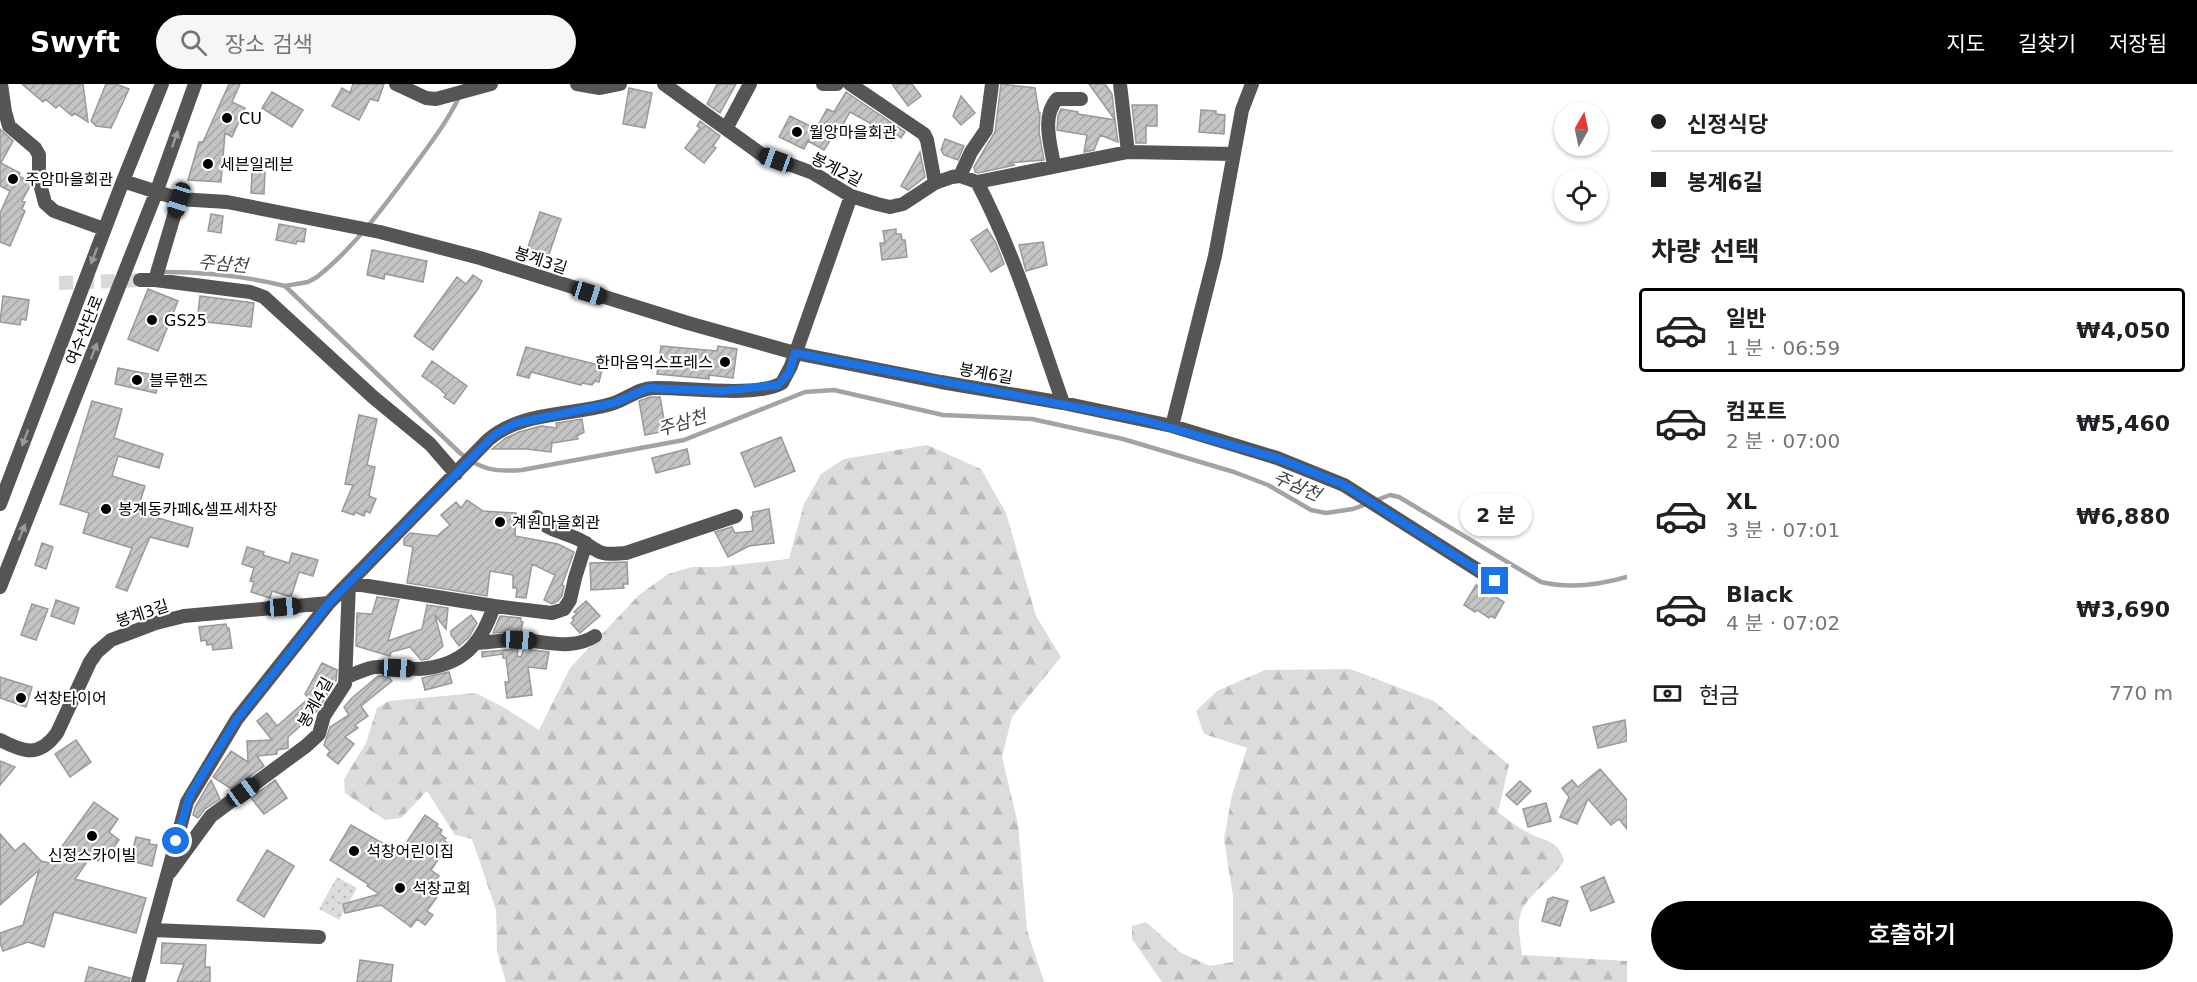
<!DOCTYPE html>
<html lang="ko">
<meta charset="utf-8">
<style>
:root{--surface:#fff;--page:#f6f6f6;--text:#202124;--muted:#757577;--line:#e0e0e0;--accent:#000}
body{margin:0;font-family:"DejaVu Sans","Noto Sans KR",sans-serif;background:var(--page);color:var(--text);height:100vh;display:flex;flex-direction:column;font-size:22px;white-space:nowrap}
*{box-sizing:border-box;margin:0}
p{font-size:20px;color:var(--muted)}
.icon{flex:none;width:33px;height:33px;fill:none;stroke:currentColor;stroke-width:2;stroke-linecap:round;stroke-linejoin:round}
.map{position:relative;flex:1;overflow:hidden}
.side{display:flex;flex-direction:column;background:var(--surface);width:570px}
.side>*{flex:none}
.banner{display:grid;align-content:center;height:132px;padding:0 24px;background:var(--surface)}
.needle{width:39px;rotate:9deg}
.controls{position:absolute;left:1554px;top:18px;display:grid;gap:12px}
.controls a{display:grid;place-items:center;width:54px;height:54px;border-radius:50%;background:var(--surface);box-shadow:0 2px 4px #0004;font-size:30px}
.end{position:absolute;width:27px;height:27px;margin:-14px;border:8px solid #1a73e8;background:#fff;box-shadow:0 0 0 3px #fff}
.from{border-radius:50%}
.bubble{position:absolute;height:42px;border-radius:21px;background:var(--surface);box-shadow:0 2px 4px #0004;font-size:20px;font-weight:600;line-height:42px;text-align:center}
.car{position:absolute;width:18px;height:36px;margin:-18px -9px;border-radius:8px;box-shadow:0 0 4px 2px #0007;background:linear-gradient(#222 24%,#8ab4d8 0 40%,#222 0 76%,#8ab4d8 0 86%,#222 0)}
.banner b{display:flex;align-items:center;gap:21px;height:57px;font-size:22px}
.banner b+b{border-top:2px solid var(--line)}
.banner i{width:15px;height:15px;background:var(--text)}
ul{padding:0;list-style:none}
li{display:flex;align-items:center;gap:18px;height:84px;margin:0 12px 9px;padding:0 12px;border:3px solid transparent;border-radius:6px}
li div{flex:1}
li b{display:block;font-size:22px}
li em{font-style:normal;font-weight:600}
li.on{border-color:var(--accent)}
li>.icon{width:54px;height:54px;stroke-width:1.5}
h2{padding:0 24px;font-size:27px;line-height:72px}
.pay{display:flex;align-items:center;gap:15px;height:66px;padding:0 24px;font-size:22px}
.pay p{margin-inline-start:auto}
.action{display:flex;gap:12px;margin-top:auto;padding:12px 24px}
.action a{flex:1;height:69px;border-radius:36px;background:var(--accent);color:#fff;font-size:24px;font-weight:600;line-height:69px;text-align:center}
header{display:flex;align-items:center;gap:36px;box-sizing:border-box;height:84px;padding:0 30px;background:var(--accent);color:#fff}
header strong{font-size:28px}
nav{display:flex;gap:33px;margin-inline-start:auto;font-size:21px}
.search{width:420px;height:54px;background:var(--page);display:flex;align-items:center;gap:15px;box-sizing:border-box;padding:0 21px;border-radius:33px;color:var(--muted);font-size:22px}
main{display:flex;flex:1;min-height:0}
.map>svg:first-child{display:block}
.green{fill:url(#green-dots)}
.forest{fill:url(#forest-firs)}
.lines{fill:none;stroke-linecap:round;stroke-linejoin:round}
.stream{stroke:#a3a3a3;stroke-width:4.5}
.building{fill:url(#building-hatch);stroke:#999;stroke-width:1.5}
.minor-tunnel{stroke:#d9d9d9;stroke-width:14;stroke-dasharray:14 7;stroke-linecap:butt}
.minor{stroke:#555;stroke-width:14}
.oneway{fill:#999}
.route{stroke:#1a73e8;stroke-width:8}
.poi-dot{fill:#000;stroke:#fff;stroke-width:2}
.labels{text-anchor:middle;stroke-width:4.5;stroke-linejoin:round;paint-order:stroke}
.poi-label{font-size:16px;fill:#000;stroke:#fff;text-anchor:start}
.street-label{font-size:16px;fill:#000;stroke:#fff}
.water-label{font-size:18px;font-style:italic;fill:#444;stroke:#fff}
</style>
<header>
<strong>Swyft</strong>
<div class="search"><svg class="icon" aria-label="search" viewBox="0 0 24 24"><circle cx="10" cy="10" r="6"/><path d="M15 15l6 6"/></svg>장소 검색</div>
<nav><a>지도</a><a>길찾기</a><a>저장됨</a></nav>
</header>
<main>
<div class="map">
<svg width="1627" height="898" viewBox="0 0 1627 898">
<defs>
<pattern id="green-dots" width="8" height="8" patternUnits="userSpaceOnUse" patternTransform="scale(1.5)"><rect width="8" height="8" fill="#dcdcdc"/><path d="M2 2h.1M6 6h.1" fill="none" stroke="#bbb" stroke-width="1.8" stroke-linecap="round"/></pattern>
<pattern id="forest-firs" width="22" height="20" patternUnits="userSpaceOnUse" patternTransform="scale(1.5)"><rect width="22" height="20" fill="#dcdcdc"/><path d="M5 1l3.5 6h-7zM16 11l3.5 6h-7z" fill="#bbb"/></pattern>
<pattern id="building-hatch" width="6" height="6" patternUnits="userSpaceOnUse" patternTransform="scale(1.5)"><rect width="6" height="6" fill="#c4c4c4"/><path d="M-1 1l2-2M0 6l6-6M5 7l2-2" fill="none" stroke="#a7a7a7"/></pattern>
</defs>
<rect width="100%" height="100%" fill="#fff"/>
<path class="green" d="M337,793l20,11 -18,32 -20,-11z"/>
<path class="forest" d="M927,361l54,24 25,44 30,103 25,41 -49,60 -10,40 16,67 9,106 17,52h-538l-9,-30 -1,-42 -24,-71 -17,-4 -28,-44 -26,27 -16,2 -40,-27 -1,-14 22,-36 11,-35 12,-7 87,-8 29,15 34,22 31,-62 69,-73 29,-21 24,-7h25l72,-8 15,-55 17,-30 23,-15z
M1350,585l84,32 75,64 -11,47c9,7 19,15 29,20 17,10 30,6 37,28 -10,20 -40,36 -44,56 -3,11 1,28 2,39l105,6v21h-465l-30,-43v-13l14,-4 35,31 29,13 23,-4v-66l-9,-57 8,-44 15,-47 -43,-14 -8,-23 21,-20 48,-21z"/>
<g class="lines">
<path class="stream" d="M164,188c40,0 81,4 121,14l175,167c21,17 35,19 62,17l162,-30 121,-48 29,-2 109,25 89,4 91,20 111,33 34,13 43,25 15,3 27,-4 37,-14 9,2 142,85c29,7 58,3 86,-5
M285,202l23,-4 9,-5c37,-29 69,-73 97,-111 19,-26 39,-52 51,-82"/>
</g>
<path class="building" d="M22,0h61l5,38 -14,-9 -2,3 -13,-11 -3,3 -11,-9 -2,3z
M106,0h10l13,5 -18,39 -15,-2 -5,-5z
M229,0h11l-8,18 13,6 -13,29 -7,-4 -4,49 -33,-2 11,-38h4z
M353,0h31l-6,17 -8,-2 -11,21 -27,-14 10,-18 8,5z
M717,0h19l-16,29 -13,-9z
M892,0h20l9,12 -13,10z
M1001,0l34,4 4,25h1l-1,19 5,28 -36,3 7,2 -37,8 -3,-1 -1,-5 21,-35z
M1089,0h16l7,10 3,26z
M629,4l23,5 -7,35 -22,-4z
M272,8l31,18 -11,17 -30,-19z
M846,8l59,40 -4,6 -5,-4 -5,7 -6,-4 -2,2 -15,-11 2,-5 -20,-11 -11,20 -3,-1 -12,19 -16,-9 -4,8 -25,-12 11,-21 26,13 11,-20 7,3z
M961,12l14,17 -14,12 -8,-9z
M1132,21h25v21h-11v17h-10z
M1061,25l17,3v2l37,6 3,22 -18,-7 -6,15 -10,2 3,-17 -30,-5 1,-14z
M1201,26l15,1v3l9,1 -1,19 -25,-2z
M700,37l20,15 -7,10 3,2 -12,15 -19,-15 15,-20 -3,-2z
M0,45l13,12 -12,22 19,10 -1,3 11,6 1,2 -9,17 3,1 -3,7 3,2 -15,35 -10,-4v-29l10,-22 -10,-5z
M945,55l19,7 -6,14 -14,-5 -3,-5z
M920,68l5,25 -17,13 -7,-4z
M252,88h13l-1,22 -13,-1z
M540,128l21,7 -14,41 -21,-7z
M211,130l12,2 -2,17 -13,-2z
M279,140l27,5 -2,13 -7,-1 -1,3 -20,-4z
M896,145v5h5l1,6h3l2,17 -25,3 -2,-17h5l-2,-12z
M987,145l9,14 8,21 -13,8 -20,-32z
M1043,158l4,23 -21,6 -7,-26z
M372,166l55,11 -4,21 -38,-8 -1,5 -17,-4z
M473,191l9,6 -4,8 -45,61 -19,-14 43,-59 9,7z
M148,205l30,12 -20,50 -30,-12z
M3,212l26,4 -3,20 -5,-1 -1,6 -20,-3z
M200,212l54,7 -3,24 -54,-6z
M661,262l56,5 1,-5 19,3 -4,29 -24,-3v4l-52,-5z
M526,263l77,19 -4,16 -4,-1 -3,4 -10,-2 -1,2 -50,-13 -2,6 -12,-3z
M432,277l35,25 -13,18 -10,-7 2,-2 -6,-6 -18,-13z
M118,284l41,8 -3,17 -41,-9z
M650,313h10l6,34 -21,4 -6,-34z
M92,317l30,8 -8,29 49,16 -4,14 -41,-12 -6,20 33,10 -8,26 56,16 -5,19 -38,-10 -23,54 -11,-4 16,-39 -49,-15 6,-20 -29,-9z
M359,331l18,4 -10,46 8,2 -6,29 7,3 -6,14 -4,-2 -2,5 -9,-4 -1,3 -12,-4 11,-26 -8,-1z
M582,335l2,13 -7,4 1,3 -26,4 -1,9 -25,-3h-34l14,-11 13,-6 22,-6 16,2 -1,-5z
M781,353l14,34 -40,16 -14,-34z
M687,365l3,15 -34,9 -4,-15z
M467,416l16,11 33,2 -1,23 43,8 16,8 -12,33 2,1 -2,10 -4,5 -6,3 -8,-4 11,-25 -23,-11 -6,34 -10,-1 1,-9h-4v-13l-23,-4 -3,25 -80,-13 6,-36 -9,-2v-6l6,-6 27,3 13,-11 -9,-10 15,-13 5,6z
M769,425l5,34 -25,3 -21,11 -13,-25 17,-5 3,6 18,-2 -2,-14 2,-1v-4z
M42,459l11,4 -7,22 -11,-4z
M247,463l17,5 -1,3 26,8 3,-10 26,7 -5,16 -14,-4 -8,25 -19,-6 -2,7 -19,-6 3,-10 -4,-1 4,-13 -12,-4z
M627,478l1,22h-5l1,4 -33,2 -1,-27z
M1476,501l28,17 -9,16 -5,-2 -1,2 -12,-8 -2,2 -11,-7z
M377,513l22,3 -11,41 34,-12 5,-24 21,3 -2,21 -11,-14 8,31 -15,13 -7,1 -11,-13 -19,5 -1,4 -34,-10 1,-33 15,1z
M56,516l23,8 -5,16 -23,-8z
M586,517l14,15 -20,17 -9,-10 3,-3 -2,-2 5,-5 -3,-1z
M32,520l16,5 -12,31 -15,-5z
M471,531l6,8 -8,14 -10,9 -8,-11v-4z
M500,532l21,2v4h2l-2,9 -28,2z
M226,540l1,4h2l3,20 -19,2 -1,-6 -5,1 -1,-5 -5,1 -2,-14z
M518,565l-1,7 4,1 3,-8 25,3 -3,17 -18,-2 4,28 -25,3 -2,-16h4l-3,-24h-3v-4l-21,3v-5z
M322,579l15,7 -1,11 -20,31 -28,25v11l-11,2v4l-20,2 7,10 -32,23 -19,-12 18,-26 17,11 -1,-21 25,-1 -15,-19 10,-8 10,13 32,-28 -4,-4z
M449,588l3,11 -27,7 -3,-12z
M378,592h9l5,5 -31,25 7,10 -13,9 3,3 -13,9 9,7 -16,20 -11,-9 3,-4 -6,-6 6,-18 19,-12 -5,-8 8,-9z
M0,593l32,10 -6,20 -26,-9z
M1625,636l2,21 -29,7 -5,-21z
M76,656l15,22 -21,15 -15,-23z
M0,677l15,6 -15,18z
M1600,685l27,31v29l-8,-10 -8,6 -23,-26 -11,25 -17,-7 9,-20 -7,-9 10,-8 6,7z
M211,696l9,19 -15,10 -7,9 -5,-3 2,-8z
M275,696l12,18 -23,16 -13,-16z
M1520,697l11,10 -14,14 -11,-10z
M94,718l24,17 -9,13 10,8 -11,16 -4,-3 -6,8 -7,-5 -16,23 71,19 -10,35 -82,-21 -10,35 -16,-5 -25,9 -3,-8v-10l23,-8 16,-55 -39,35v-71l15,17 9,-8 17,18 9,2z
M1546,719l5,18 -23,6 -5,-18z
M425,731l13,9 -2,2 6,4 -2,4 6,4 -2,2 5,4 -18,26 8,6 -11,15 9,6 -10,14 6,4 -8,10 -8,-6 -6,8 -30,-22 -36,8 -2,-9 36,-10 -12,-8 1,-2 -38,-24 21,-35 45,26 3,-4 3,2z
M136,753l14,3 -1,4 8,1 -5,21 -22,-5z
M267,766l27,16 -30,51 -27,-17z
M1604,793l10,25 -23,9 -10,-24z
M1553,813l15,4 -8,25 -18,-5 6,-22z
M162,859l44,2 -1,22h5v15h-33l7,-18 -23,-1z
M360,876l33,5 -2,17h-34z
M89,883l41,11 -1,4h-44z"/>
<g class="lines">
<path class="minor-tunnel" d="M59,199l81,-3"/>
<path class="minor" d="M1,0l4,28 4,14 26,22 4,7v25l6,23 9,8 50,18
M396,0l30,14 10,1 55,-15
M577,0l23,4 20,-4
M664,0l97,70 52,19 38,23 26,8 13,3 13,-3 32,-21 17,-6 8,-1 17,6 151,-30 106,2
M823,0h14
M850,0l74,50 3,6 8,43
M1120,0l8,68
M726,45l24,-45
M1054,82c-3,-21 -13,-49 3,-67h24
M960,92l11,-24 15,-22 6,-46
M123,97l56,18 48,3 153,30 100,26 208,65 107,30 146,29 122,21 109,23 105,32 67,27 151,96
M977,98c37,70 60,147 86,221
M140,196h15l95,12 14,5 109,100 57,47 26,30
M155,196l24,-81
M1172,342l43,-170 27,-146 10,-26
M0,420l123,-323 39,-97
M537,433c12,16 30,15 45,24 7,4 13,10 21,12 7,2 16,0 23,0l110,-37
M0,503l156,-394 39,-109
M477,559c14,-1 29,-3 43,-3 26,1 52,11 75,-4
M347,593c9,-3 20,-10 30,-10 14,-1 28,2 42,2 43,-3 62,-24 75,-63
M0,656c23,12 39,18 57,-7l33,-71 7,-10 14,-12 45,-17 28,-7 145,-13
M170,788l41,-56 95,-70 13,-12 5,-18 21,-32 4,-101 145,23 58,7 12,-4 6,-9 5,-22 11,-35
M152,846l167,7
M138,898l49,-180 50,-83 92,-116 159,-163c33,-29 82,-24 123,-36 15,-4 27,-16 43,-16 31,-1 102,10 128,-5l9,-17 60,-170"/>
</g>
<defs><path id="oneway-solid" d="M-6-.8H1V-3.2L6.5 0L1 3.2V.8H-6Z" transform="scale(1.5)"/></defs>
<g class="oneway">
<use href="#oneway-solid" transform="translate(175 55) rotate(-71)"/>
<use href="#oneway-solid" transform="translate(94 172) rotate(111)"/>
<use href="#oneway-solid" transform="translate(94 267) rotate(-68)"/>
<use href="#oneway-solid" transform="translate(25 354) rotate(111)"/>
<use href="#oneway-solid" transform="translate(22 448) rotate(-68)"/>
</g>
<g class="lines">
<path class="route" d="M176,757l14,-46 47,-76 92,-116 165,-168 22,-12 98,-20 34,-15 73,3 57,-6 11,-12 6,-20 348,67 134,38 67,27 151,96"/>
</g>
<g class="poi-dot">
<circle cx="227" cy="34" r="6"/>
<circle cx="797" cy="48" r="6"/>
<circle cx="208" cy="80" r="6"/>
<circle cx="13" cy="95" r="6"/>
<circle cx="152" cy="236" r="6"/>
<circle cx="725" cy="278" r="6"/>
<circle cx="137" cy="296" r="6"/>
<circle cx="106" cy="425" r="6"/>
<circle cx="500" cy="438" r="6"/>
<circle cx="21" cy="614" r="6"/>
<circle cx="92" cy="752" r="6"/>
<circle cx="354" cy="767" r="6"/>
<circle cx="400" cy="804" r="6"/>
</g>
<g class="labels">
<g class="poi-label">
<text x="239" y="40">CU</text>
<text x="809" y="54">월앙마을회관</text>
<text x="220" y="86">세븐일레븐</text>
<text x="25" y="101">주암마을회관</text>
<text x="164" y="242">GS25</text>
<text x="713" y="284" text-anchor="end">한마음익스프레스</text>
<text x="149" y="302">블루핸즈</text>
<text x="118" y="431">봉계동카페&amp;셀프세차장</text>
<text x="512" y="444">계원마을회관</text>
<text x="33" y="620">석창타이어</text>
<text x="366" y="773">석창어린이집</text>
<text x="92" y="777" text-anchor="middle">신정스카이빌</text>
<text x="412" y="810">석창교회</text>
</g>
<g class="street-label">
<text transform="translate(837 85) rotate(27)" y="6">봉계2길</text>
<text transform="translate(541 176) rotate(18)" y="6">봉계3길</text>
<text transform="translate(84 246) rotate(-68)" y="6">여수산단로</text>
<text transform="translate(986 289) rotate(10)" y="6">봉계6길</text>
<text transform="translate(142 529) rotate(-18)" y="6">봉계3길</text>
<text transform="translate(315 618) rotate(-61)" y="6">봉계4길</text>
</g>
<g class="water-label">
<text transform="translate(223 180) rotate(5)" y="6">주삼천</text>
<text transform="translate(682 339) rotate(-17)" y="6">주삼천</text>
<text transform="translate(1297 402) rotate(24)" y="6">주삼천</text>
</g>
</g>
</svg>
<div class="controls">
<a><svg class="needle" viewBox="-14 -14 28 28"><path d="M0-13l5 13h-10z" fill="#e53935"/><path d="M0 13l5-13h-10z" fill="#757577"/></svg></a>
<a><svg class="icon" aria-label="locate" viewBox="0 0 24 24"><circle cx="12" cy="12" r="6"/><path d="M12 2v4M12 18v4M2 12h4M18 12h4"/></svg></a>
</div>
<i class="end from" style="left:176px;top:757px"></i>
<i class="end" style="left:1495px;top:497px"></i>
<div class="bubble" style="left:1460px;top:410px;width:72px">2 분</div>
<i class="car" style="left:776px;top:76px;rotate:290deg"></i>
<i class="car" style="left:179px;top:116px;rotate:197deg"></i>
<i class="car" style="left:589px;top:209px;rotate:107deg"></i>
<i class="car" style="left:283px;top:523px;rotate:85deg"></i>
<i class="car" style="left:519px;top:556px;rotate:93deg"></i>
<i class="car" style="left:397px;top:584px;rotate:93deg"></i>
<i class="car" style="left:243px;top:708px;rotate:54deg"></i>
</div>
<section class="side">
<div class="banner">
<b><i class="from"></i>신정식당</b>
<b><i></i>봉계6길</b>
</div>
<h2>차량 선택</h2>
<ul>
<li class="on"><svg class="icon" aria-label="car" viewBox="0 0 24 24"><path d="M5 17H2v-5l4-1 3-4h7l3 4 3 1v5h-3M9 17h6M6 11h13"/><circle cx="7" cy="17" r="2"/><circle cx="17" cy="17" r="2"/></svg><div><b>일반</b><p>1 분 · 06:59</p></div><em>₩4,050</em></li>
<li><svg class="icon" aria-label="car" viewBox="0 0 24 24"><path d="M5 17H2v-5l4-1 3-4h7l3 4 3 1v5h-3M9 17h6M6 11h13"/><circle cx="7" cy="17" r="2"/><circle cx="17" cy="17" r="2"/></svg><div><b>컴포트</b><p>2 분 · 07:00</p></div><em>₩5,460</em></li>
<li><svg class="icon" aria-label="car" viewBox="0 0 24 24"><path d="M5 17H2v-5l4-1 3-4h7l3 4 3 1v5h-3M9 17h6M6 11h13"/><circle cx="7" cy="17" r="2"/><circle cx="17" cy="17" r="2"/></svg><div><b>XL</b><p>3 분 · 07:01</p></div><em>₩6,880</em></li>
<li><svg class="icon" aria-label="car" viewBox="0 0 24 24"><path d="M5 17H2v-5l4-1 3-4h7l3 4 3 1v5h-3M9 17h6M6 11h13"/><circle cx="7" cy="17" r="2"/><circle cx="17" cy="17" r="2"/></svg><div><b>Black</b><p>4 분 · 07:02</p></div><em>₩3,690</em></li>
</ul>
<div class="pay"><svg class="icon" aria-label="cash" viewBox="0 0 24 24"><path d="M3 7h18v10H3z"/><circle cx="12" cy="12" r="2"/></svg>현금<p>770 m</p></div>
<div class="action"><a>호출하기</a></div>
</section>
</main>
